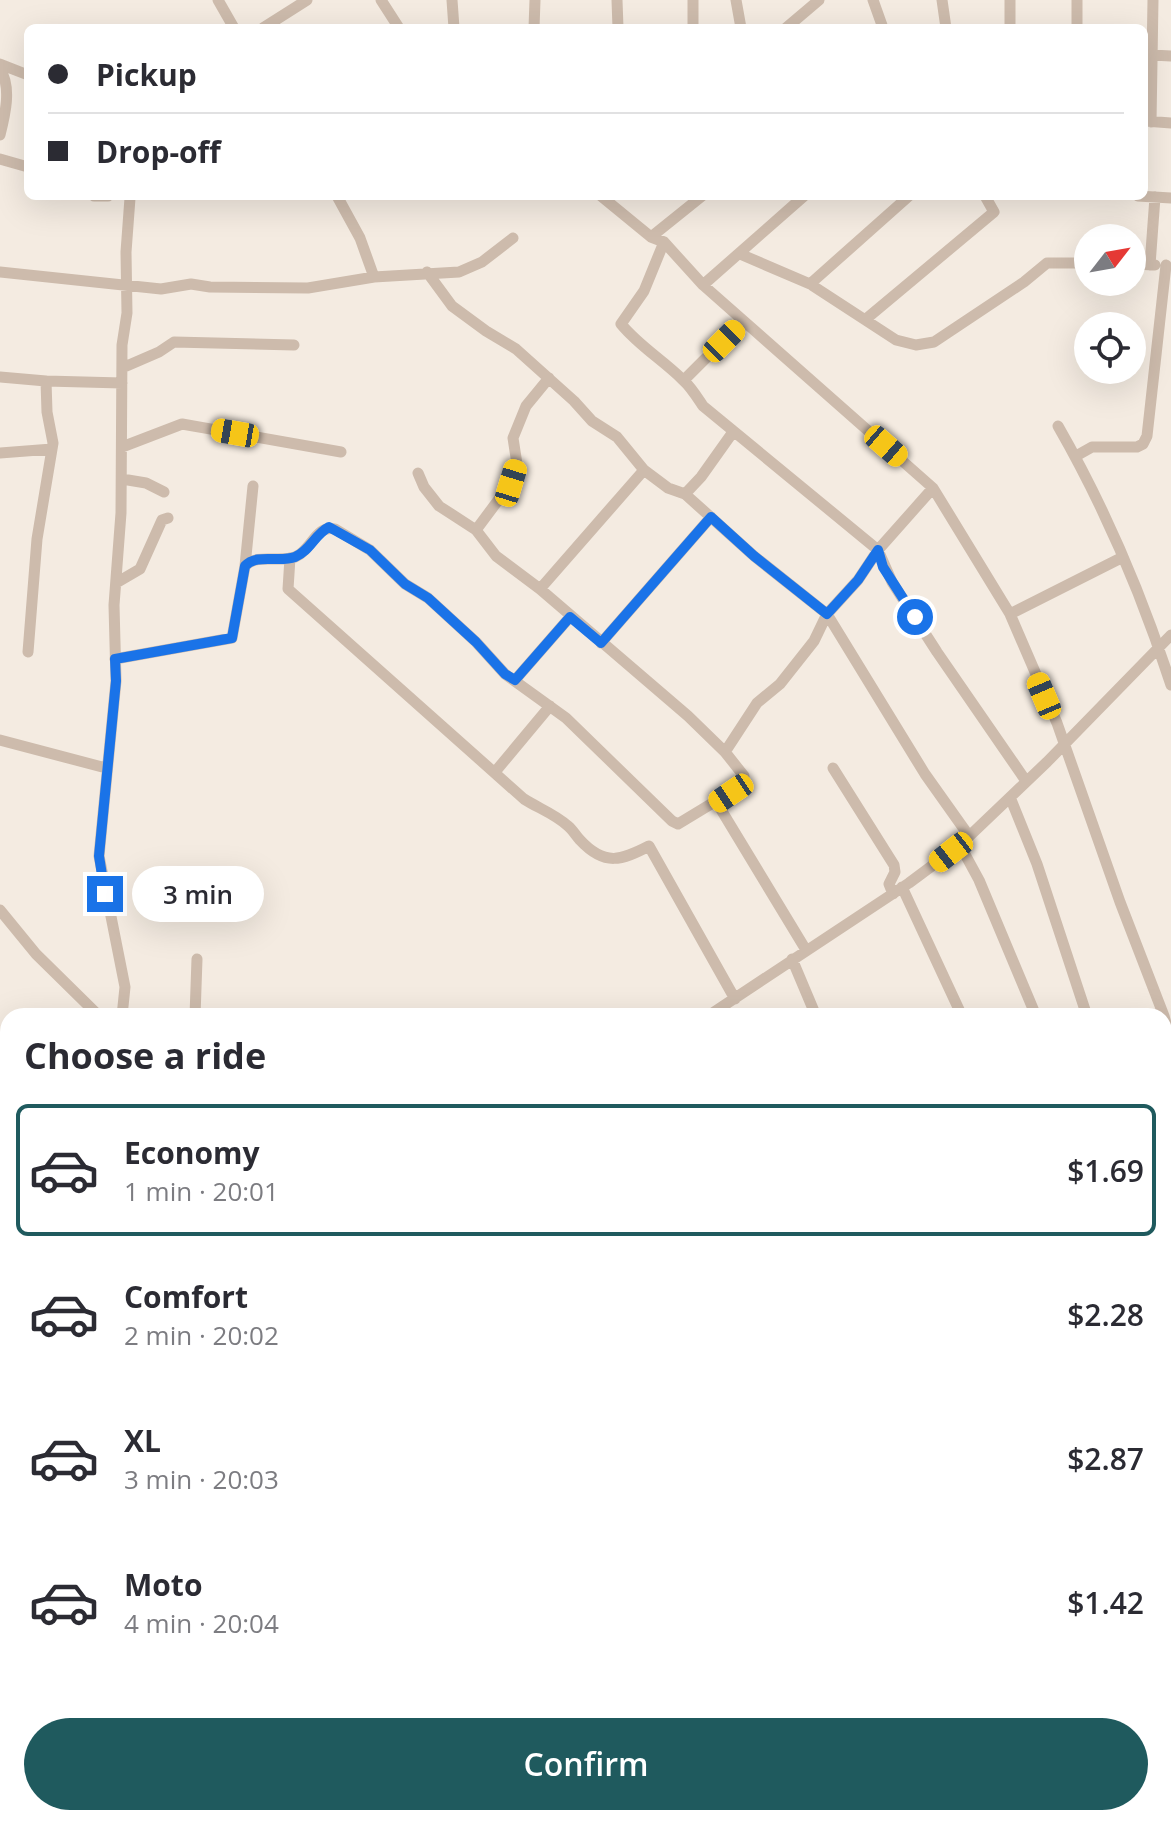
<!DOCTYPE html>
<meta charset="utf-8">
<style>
:root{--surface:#fff;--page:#f2f2f3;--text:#2b2b33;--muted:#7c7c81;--line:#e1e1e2;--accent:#1f5a5e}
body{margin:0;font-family:"Open Sans",sans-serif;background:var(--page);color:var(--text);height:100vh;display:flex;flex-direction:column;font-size:30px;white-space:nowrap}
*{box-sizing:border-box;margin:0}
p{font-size:26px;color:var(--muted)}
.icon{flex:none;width:44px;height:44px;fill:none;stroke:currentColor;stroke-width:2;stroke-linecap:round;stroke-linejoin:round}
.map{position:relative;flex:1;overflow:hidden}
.details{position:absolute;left:0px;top:1008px;width:1172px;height:818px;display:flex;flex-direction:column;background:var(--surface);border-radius:24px 24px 0 0;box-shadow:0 8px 32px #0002}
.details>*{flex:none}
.banner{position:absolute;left:24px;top:24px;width:1124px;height:176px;border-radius:12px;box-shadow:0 8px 32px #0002;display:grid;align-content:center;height:176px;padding:0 24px;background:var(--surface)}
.needle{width:52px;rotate:59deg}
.tools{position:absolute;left:1074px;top:224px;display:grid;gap:16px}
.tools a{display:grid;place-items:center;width:72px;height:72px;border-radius:50%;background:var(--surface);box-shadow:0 8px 32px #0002;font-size:40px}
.end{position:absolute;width:36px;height:36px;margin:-18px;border:10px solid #1a73e8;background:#fff;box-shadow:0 0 0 4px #fff}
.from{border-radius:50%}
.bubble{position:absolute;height:56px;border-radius:28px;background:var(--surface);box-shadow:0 8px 32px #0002;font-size:26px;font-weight:600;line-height:56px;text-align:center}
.car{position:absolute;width:24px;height:48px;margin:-24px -12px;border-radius:10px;box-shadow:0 0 6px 2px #0007;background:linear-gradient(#f5c518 24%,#345 0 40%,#f5c518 0 76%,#345 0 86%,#f5c518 0)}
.banner b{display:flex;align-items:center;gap:28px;height:76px;font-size:30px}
.banner b+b{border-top:2px solid var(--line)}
.banner i{width:20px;height:20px;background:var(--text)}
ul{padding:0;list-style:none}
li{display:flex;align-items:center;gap:24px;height:132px;margin:0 16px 12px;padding:0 8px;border:4px solid transparent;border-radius:12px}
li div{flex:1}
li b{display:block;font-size:30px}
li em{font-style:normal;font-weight:600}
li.on{border-color:var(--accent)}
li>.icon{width:72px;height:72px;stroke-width:1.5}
h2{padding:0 24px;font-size:36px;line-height:96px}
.cta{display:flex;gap:16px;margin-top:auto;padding:16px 24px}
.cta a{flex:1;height:92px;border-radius:48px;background:var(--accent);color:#fff;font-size:32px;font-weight:600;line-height:92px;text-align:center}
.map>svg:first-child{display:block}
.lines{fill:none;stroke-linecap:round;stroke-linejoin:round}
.minor{stroke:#cdbbac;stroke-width:11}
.route{stroke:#1a73e8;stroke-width:10}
</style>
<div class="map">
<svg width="1171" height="1825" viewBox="0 0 1171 1825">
<rect width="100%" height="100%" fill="#f4ebe1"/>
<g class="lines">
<path class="minor" d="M218,0l16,28
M381,0l18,28
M452,0l2,28
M617,0l1,28
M736,0l5,28
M873,0l10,28
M942,0l4,28
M263,28l44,-28
M534,28l1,-28
M693,28v-28
M786,28l33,-28
M1010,28v-28
M1077,28v-28
M1152,55l19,1
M0,64l28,11
M0,69c12,18 5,46 0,66
M1145,121l26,2
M1151,122l2,-122
M0,159l28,8
M94,196h14
M337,196l23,42 14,39
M601,196l50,41 13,5 39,43 230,203 77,126 47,109 63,179 44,114
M1138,196l33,2
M651,237l51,-41
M664,242l-20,49 -23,33c18,22 42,36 62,56 8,7 14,17 20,26l175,144 14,32 45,70 89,129
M740,254l70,30 86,56 20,5 18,-3 90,-60 23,-19h41
M1132,264l23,1
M1150,265l5,-68
M0,272l161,17 30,-5 19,3 98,1 66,-11 85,-5 23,-10 31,-24
M427,272l25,34 34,25 30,18 58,52 18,20 25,16 27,33 24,18 17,6 69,62 73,58 98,160 44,62
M810,284l99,-88
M703,285l101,-89
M866,319l128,-107 -9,-16
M122,368l37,-16 15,-10 120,3
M0,377l46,4
M684,380l59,-59
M1058,426c47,82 84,169 113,259
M122,447l60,-23 159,28
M0,453l52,-4
M1076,456l16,-9h45l6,-3 4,-8 19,-171
M122,479l24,4 18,9
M685,494l16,-17 32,-45
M476,530l35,-47 6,-19 -4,-26 13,-32 23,-28
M290,558l-2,31 236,210c14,9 31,15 44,27 5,4 8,10 12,14 25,27 42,20 69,6l86,153
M245,566c12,-13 34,-3 50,-9 16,-6 21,-33 40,-28l35,21 35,34 23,14 48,44 29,32 61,44 106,103 6,3 66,-40v-8l-19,-24 -37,-36 -148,-127 -44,-33 -20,-26 -37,-24 -15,-19 -6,-14
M116,583l24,-14 22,-49 6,-2
M540,589l104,-119
M1010,614l113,-57
M601,643l110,-126
M28,652l9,-113 16,-96 -6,-31 -1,-31 76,2
M115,659l117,-21 13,-72 8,-80
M515,680l55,-63
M0,740l106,28
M725,752l32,-49 23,-19 34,-43 13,-27 31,-34 20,-30 55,-62
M833,768l61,97 1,7 -6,12 4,10
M495,772l55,-66
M1010,797l27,67 50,152
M717,803l89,147
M960,845l19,35 57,136
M902,887l60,129
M0,910l36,44 63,62
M792,959l24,57
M122,1016l3,-29 -26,-131 17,-175 -2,-76 7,-92 1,-168 5,-32 -1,-61 4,-54
M195,1016l2,-57
M708,1016l201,-133 51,-38 87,-83 124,-127
M1164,1016l7,26
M0,1047l8,6
M1164,1053l7,-1
M1164,1123l7,-2
M0,1141l3,-8 5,2
M1164,1185l7,18
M0,1214l8,5
M1164,1272l7,-2
M0,1282l8,-15
M1164,1340l7,-1
M0,1372h8
M0,1496l8,-5
M1164,1579l7,2
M0,1696l8,8
M1164,1773l4,3 3,9
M73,1818v7"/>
</g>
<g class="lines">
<path class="route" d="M105,894l-6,-38 17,-175 -1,-22 117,-21 13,-72c12,-13 34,-3 50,-9 15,-6 20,-23 34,-30l41,23 35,34 23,14 48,44 29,32 10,6 55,-63 31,26 110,-126 43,39 73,58 31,-34 20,-30 5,17 32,50"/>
</g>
</svg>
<div class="tools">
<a><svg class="needle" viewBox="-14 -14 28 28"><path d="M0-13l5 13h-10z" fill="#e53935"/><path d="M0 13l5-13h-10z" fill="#7c7c81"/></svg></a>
<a><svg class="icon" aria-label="locate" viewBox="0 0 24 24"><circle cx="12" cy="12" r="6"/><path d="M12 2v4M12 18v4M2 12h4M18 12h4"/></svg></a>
</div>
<i class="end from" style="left:915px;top:617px"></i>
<i class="end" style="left:105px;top:894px"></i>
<div class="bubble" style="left:132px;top:866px;width:132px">3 min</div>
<i class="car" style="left:724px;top:341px;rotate:45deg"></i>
<i class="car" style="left:235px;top:433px;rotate:280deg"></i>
<i class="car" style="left:886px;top:446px;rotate:131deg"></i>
<i class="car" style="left:511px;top:483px;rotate:17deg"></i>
<i class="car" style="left:1044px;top:696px;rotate:337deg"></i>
<i class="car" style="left:731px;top:793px;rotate:236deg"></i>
<i class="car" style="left:951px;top:852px;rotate:232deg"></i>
<div class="banner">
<b><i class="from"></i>Pickup</b>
<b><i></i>Drop-off</b>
</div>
<section class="details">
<h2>Choose a ride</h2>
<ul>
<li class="on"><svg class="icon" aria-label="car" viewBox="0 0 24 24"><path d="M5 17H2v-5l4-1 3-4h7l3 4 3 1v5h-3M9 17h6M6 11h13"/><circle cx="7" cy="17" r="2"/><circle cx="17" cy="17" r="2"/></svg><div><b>Economy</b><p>1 min · 20:01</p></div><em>$1.69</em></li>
<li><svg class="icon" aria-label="car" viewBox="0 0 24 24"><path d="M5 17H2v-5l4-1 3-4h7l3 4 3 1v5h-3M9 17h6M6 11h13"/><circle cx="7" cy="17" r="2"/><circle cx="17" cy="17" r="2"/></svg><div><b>Comfort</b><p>2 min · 20:02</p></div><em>$2.28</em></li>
<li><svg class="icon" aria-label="car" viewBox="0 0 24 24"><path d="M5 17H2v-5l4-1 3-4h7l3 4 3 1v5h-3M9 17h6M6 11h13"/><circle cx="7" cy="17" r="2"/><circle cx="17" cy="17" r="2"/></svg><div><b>XL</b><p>3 min · 20:03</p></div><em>$2.87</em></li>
<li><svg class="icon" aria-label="car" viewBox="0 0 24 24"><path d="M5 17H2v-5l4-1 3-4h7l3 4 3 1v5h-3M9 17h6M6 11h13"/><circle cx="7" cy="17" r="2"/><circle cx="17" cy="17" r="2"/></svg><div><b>Moto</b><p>4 min · 20:04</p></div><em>$1.42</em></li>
</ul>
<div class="cta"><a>Confirm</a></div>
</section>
</div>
